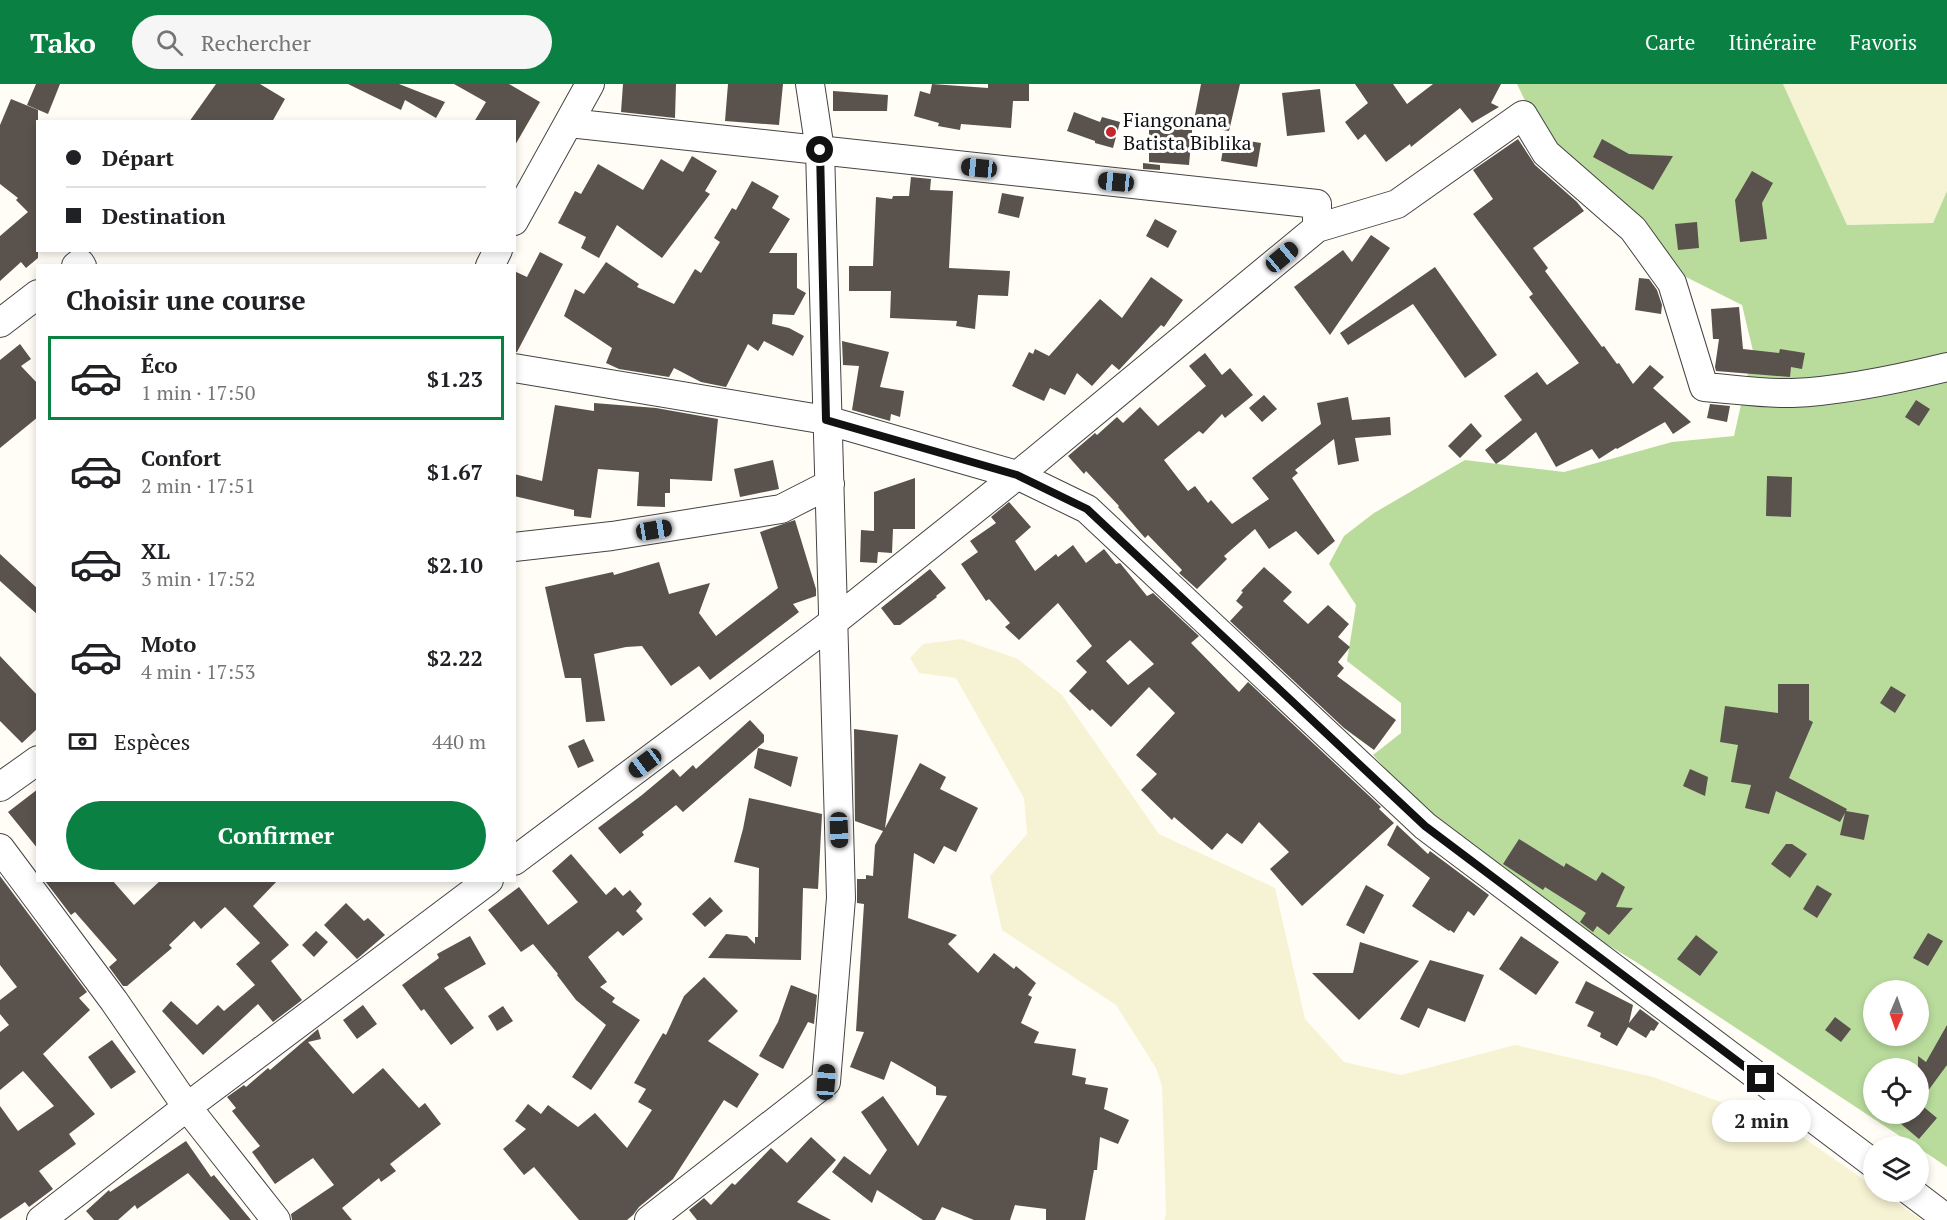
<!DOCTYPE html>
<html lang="fr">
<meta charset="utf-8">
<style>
:root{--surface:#fff;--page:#f6f6f6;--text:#202124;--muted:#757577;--line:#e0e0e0;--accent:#0b8043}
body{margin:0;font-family:"PT Serif",serif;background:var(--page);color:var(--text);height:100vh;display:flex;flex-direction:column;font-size:22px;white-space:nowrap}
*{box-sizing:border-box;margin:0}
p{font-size:20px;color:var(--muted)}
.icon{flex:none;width:33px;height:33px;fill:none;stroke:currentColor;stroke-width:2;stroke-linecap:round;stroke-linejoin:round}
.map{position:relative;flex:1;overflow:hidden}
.details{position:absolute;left:36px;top:180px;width:480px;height:618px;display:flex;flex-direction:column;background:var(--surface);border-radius:0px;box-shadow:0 3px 9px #0003}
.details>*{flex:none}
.hud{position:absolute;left:36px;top:36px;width:480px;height:132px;border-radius:0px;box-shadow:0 3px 9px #0003;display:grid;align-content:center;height:132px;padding:0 30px;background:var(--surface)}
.needle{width:39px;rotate:182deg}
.fabs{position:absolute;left:1863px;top:896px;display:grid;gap:12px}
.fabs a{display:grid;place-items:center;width:66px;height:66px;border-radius:50%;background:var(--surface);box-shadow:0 3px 9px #0003;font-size:30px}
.end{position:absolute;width:27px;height:27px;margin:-14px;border:8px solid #111;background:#fff;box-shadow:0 0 0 3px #fff}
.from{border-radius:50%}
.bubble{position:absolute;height:42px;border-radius:21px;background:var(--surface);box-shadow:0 3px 9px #0003;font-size:20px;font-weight:700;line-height:42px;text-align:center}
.car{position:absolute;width:18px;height:36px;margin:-18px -9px;border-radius:8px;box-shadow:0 0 4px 2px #0007;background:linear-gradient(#222 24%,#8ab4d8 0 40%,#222 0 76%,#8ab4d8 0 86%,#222 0)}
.hud b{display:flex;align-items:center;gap:21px;height:57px;font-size:22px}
.hud b+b{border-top:2px solid var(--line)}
.hud i{width:15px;height:15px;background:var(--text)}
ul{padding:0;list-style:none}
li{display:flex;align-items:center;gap:18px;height:84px;margin:0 12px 9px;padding:0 18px;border:3px solid transparent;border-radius:0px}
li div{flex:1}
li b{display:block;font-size:22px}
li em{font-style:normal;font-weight:700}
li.current{border-color:var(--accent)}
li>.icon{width:54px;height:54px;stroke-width:1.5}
h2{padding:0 30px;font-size:27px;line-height:72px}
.pay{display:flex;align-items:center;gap:15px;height:66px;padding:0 30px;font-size:22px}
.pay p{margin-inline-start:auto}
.action{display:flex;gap:12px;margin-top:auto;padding:12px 30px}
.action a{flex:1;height:69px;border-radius:36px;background:var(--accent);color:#fff;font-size:24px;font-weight:700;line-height:69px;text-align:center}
header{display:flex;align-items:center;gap:36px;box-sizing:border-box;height:84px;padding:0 30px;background:var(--accent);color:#fff}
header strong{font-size:28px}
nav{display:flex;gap:33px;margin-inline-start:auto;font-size:21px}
.search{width:420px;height:54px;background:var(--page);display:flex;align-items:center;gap:15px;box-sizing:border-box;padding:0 21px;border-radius:33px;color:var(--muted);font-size:22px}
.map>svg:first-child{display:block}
.farmland{fill:#f6f3d4}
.forest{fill:#b9dc9c;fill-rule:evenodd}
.building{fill:#5a524d;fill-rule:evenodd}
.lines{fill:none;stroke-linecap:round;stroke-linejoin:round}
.minor-casing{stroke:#444;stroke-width:30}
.minor{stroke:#fff;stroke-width:28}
.route{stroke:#111;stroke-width:8}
.poi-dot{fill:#c4262e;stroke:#fff;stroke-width:2}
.labels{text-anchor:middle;stroke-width:6;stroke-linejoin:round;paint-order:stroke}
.poi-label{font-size:20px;fill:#111;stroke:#fff;text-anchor:start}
</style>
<header>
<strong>Tako</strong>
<div class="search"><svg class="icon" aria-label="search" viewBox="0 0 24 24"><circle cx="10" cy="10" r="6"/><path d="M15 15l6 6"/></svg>Rechercher</div>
<nav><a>Carte</a><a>Itinéraire</a><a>Favoris</a></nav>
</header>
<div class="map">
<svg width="1947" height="1136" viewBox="0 0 1947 1136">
<rect width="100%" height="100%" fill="#fffdf5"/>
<path class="farmland" d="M1783,0h164v107l-14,32 -86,2z
M961,555l57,20 44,36 97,139 116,54 30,131 39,43 57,13 114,-30 138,32 135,50 85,59 1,5h6l42,29h-758l2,-5 -4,-129 -6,-18 -40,-63 -114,-75 -12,-54 37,-42 -3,-36 -68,-120 -37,-5 -9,-15 13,-14z"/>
<path class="forest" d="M1517,0h266l64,141 86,-2 14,-32v976l-28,-19 -1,-2h-3l-279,-184 -86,-52 -110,-82 -67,-73 28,-22v-30l-54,-42 9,-56 -27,-41 15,-28 30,-23 91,-53 99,12 108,-30 62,-6 19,-85 -11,-46 -62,-31 -139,-140zM1874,906h44v45h-44zM1874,984h44v45h-44z"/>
<path class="building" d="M36,0h24l-12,30 -21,-9z
M216,0h44l25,15 -13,23h-83z
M348,0h51l46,18 -9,16 -31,-18 -4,10z
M454,0h55l31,18 -26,45v-25h-40l12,-20z
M623,0h53l-1,34 -54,-6z
M728,0h55l-4,41 -54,-4z
M932,0l56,4v-4h41v17h-16l-2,27 -50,-4 -1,6 -22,-4 1,-3 -25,-7 6,-25 10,3z
M1201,0h39l-11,47 -36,-6z
M1355,0h38l14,20 26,-20h68l-10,19 8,4 -27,16 -12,-15 -49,39 -1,-3 -24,18 -21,-28 -7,6 -13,-18 23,-19z
M1320,5l5,43 -38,4 -5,-43z
M833,7l55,4 -1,16h-54z
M11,15l27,11v148l-12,10 -5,-6 -21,19v-45l28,-24 -12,-12 2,-2 -18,-14v-59z
M1074,28l26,10 2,-5 18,5 -7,26 -18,-5v-2l-28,-10z
M1193,36l-4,45 -40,-3v-40z
M1225,53l36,6 -4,24 -36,-6z
M1518,55l17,26 42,37 7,9 -51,37 15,20 -3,3 57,76 2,-1 13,18 2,-1 14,21 17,-19 14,12 -11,11 38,34 -18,12 -8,-12 -48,27 -1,-1 -17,11 -7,-10 -36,18 -20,-35 -31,26 -9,6 -11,-14 37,-30 -18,-24 33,-24 10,13 32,-22 -50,-66 4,-3 -60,-80 20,-15 -20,-29z
M1602,55l27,15 44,2 -20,34 -60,-33z
M692,72l25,15 -12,20 5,3 -48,64 -45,-33 -18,33 -18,-10 5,-11 -28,-14 17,-32 6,3 17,-30 45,26 18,-31 22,13z
M1143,79l17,2v5l-17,-1z
M1752,87l21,12 -11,20 5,36 -27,3 -5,-42z
M911,93l20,2 -1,11 23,1 -4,77 61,3 -2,25 -30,-1 -3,34 -19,-3 1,-5 -67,-3 1,-27h-42v-25h24l3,-69 16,2 1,-3h16z
M752,97l27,15 -7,12 18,11 -21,34h28v35l9,5 -12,22 -21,-1 -1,10 17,4 15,8 -11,20 -29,-15 -6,10 -10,-7 -22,43 -25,-5 -27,-14 -5,9 -50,-8 -13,-6 6,-15 -48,-32 11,-27 9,5 22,-32 33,22 -2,3 37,17 21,-35 6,4 19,-31 -6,-4 18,-30 4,2z
M1002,109l22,4 -5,21 -21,-5z
M1155,135l22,12 -9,17 -22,-12z
M1697,138l2,26 -21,2 -3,-26z
M1371,151l19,13 -60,87 -36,-48 49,-37 9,12z
M540,168l23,12 -46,88h-3v-81l13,6z
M1435,183l62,88 -32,23 -52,-74 -65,41 -8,-12z
M1151,193l32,23 -19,27 -3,-2 -42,45 -7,-6 -20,22 -15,-13 -12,22 -15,-7 -6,13 -32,-15 17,-34 4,2 2,-5 14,7 51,-57 22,19z
M1639,194l10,1 8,11 5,15 -1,9 -26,-4z
M1739,223l4,42 36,4 1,-4 25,4 -3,16 -11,-2 -1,10 -74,-6 -1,-4 4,-28h-6l-2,-30z
M842,257l47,11 -9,35 24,4 -4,26 -9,-3 -1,7 -38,-11 7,-44 -16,-1z
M20,260l11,15 -10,7 17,18v33l-38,31v-88z
M1205,269l17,22 8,-7 23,27 -28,23 -3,-4 -19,20 -4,-3 -35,29 24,31 7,-5 13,17 3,-3 21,24 37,-25 -17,-21 69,-54 -4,-21 31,-6 4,23 38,-3 1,18 -36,3 4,23 -21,4 -4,-26 -39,31 3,3 -6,5 43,63 -17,14 -22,-24 -27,18 -14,-20 -31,27 3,3 -30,30 -18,-16 3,-3 -34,-35 -3,3 -27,-31 1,-1 -33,-35 -2,3 -16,-18 27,-23 2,2 20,-18 6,6 17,-16 18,19 48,-40 -17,-20z
M1264,311l13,14 -15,13 -13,-14z
M1916,316l14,9 -11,17 -14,-9z
M594,319l62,5 62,11 -6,62 -42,-2v14h-5v14l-28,-1 2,-34 -41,-3 -7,49 -17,-2v-6l-60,-14v-22l28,7 13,-76 39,6z
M1710,320l20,2 -3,16 -20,-4z
M1471,339l11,13 -22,22 -12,-12z
M773,376l6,29 -39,8 -6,-28z
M1767,392l25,1 -1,40 -25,-1z
M915,394v51h-22l-1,24 -14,-1 -1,11 -17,-1 1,-32 13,1v-39z
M1009,418l22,25 -16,14 20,30 21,-17 2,3 15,-12 13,18 18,-14 12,15 4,-1 27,33 6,-3 46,43 -8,7 48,49 9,-10 133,125 -2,2 15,14 -92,83 -32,-37 19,-17 -30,-30 -17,22 -15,-11 -15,17 -38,-33 -2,3 -31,-30 16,-16 -21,-19 39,-42 -26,-26 -38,40 -19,-18 -2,2 -21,-20 18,-19 -11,-11 16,-15 -34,-43 -39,37 -14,-13 5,-4 -21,-24 -3,2 -25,-37 17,-12 -8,-11 26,-18 -5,-6zM1130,556l24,24 -26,21 -22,-24z
M795,436l21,69v7l-23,8 6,8 -89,68 -11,-14 -28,20 -29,-40 -16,1 -32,7 11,67 -19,1 -5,-44h-16l-20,-91 68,-15 1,3 45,-13 10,32 41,-11 -11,30 17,23 62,-48 -18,-56z
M0,470l38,35v26l-38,-34z
M1264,483l28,25 -9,9 25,23 20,-19 21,19 -11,13 12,10 -12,15 6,6 -7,8 59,44 -22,30 -30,-22 -114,-107 13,-14 -7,-6 7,-9 -2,-1z
M930,485l16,19 -10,8 1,1 -37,28h-6l-13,-17z
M0,572l38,40v32l-16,15 -22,-22z
M1778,600h31v36l4,2 -24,56 58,31 -1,2 23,4 -5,25 -24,-5 5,-22 -5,9 -64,-31 -7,23 -24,-6 6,-23 -20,-3 7,-37 -18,-3 5,-36 53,7z
M1891,602l15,9 -11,18 -15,-10z
M750,636l14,15v7l-81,70 -7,-7 -34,27 2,3 -24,19 -22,-26 44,-33 31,-26 7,8 13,-12 3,4z
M854,645l44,6 -13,93 35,-65 26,14 -6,12 38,19 -22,44 -12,-6 -10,18 -20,-11 -6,65 49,17 -9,9 30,29 16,-20 20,16 2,-3 20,17 -8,12 4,2 -11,26 18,9 -5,11 42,6 -4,26 14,3 -1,6 23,4 -4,21 25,11 -11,24 -18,-7 -3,33h-3l-9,50h-39v-11l-31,-4 -5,15h-36l-32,-13 -7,13h-12l-46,-30 -5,13 -40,-31 12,-16 26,19 17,-25 -26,-38 22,-16 35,50 29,-50 -11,-1v-8l-45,-26 -7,19 -34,-13 14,-35 -8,-1 8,-127 -7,-1v-24h9v-4l7,1 2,-31 8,-14 -28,-10z
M584,655l10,22 -16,7 -10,-22z
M758,664l40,9 -7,30 -37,-19z
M1690,685l18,8 -3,19 -22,-10z
M38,705v60l-30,-37z
M749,714l73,16 -4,75 -15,-1 -2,72 -93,-2 18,-24 21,2 8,8v-7h3l1,-69 -25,-6 9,-33z
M1397,741l31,29 2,-3 59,44 -15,21 -6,-5 -14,22 -4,-3 -1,1 -37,-25 18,-28 -43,-33z
M1519,755l45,28 2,-4 30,18 6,-9 23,15 -9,20 17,1 -24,27 -12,-9 -4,6 -13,-10 6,-9 -41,-26 -2,3 -40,-26z
M1786,760h6l15,10 -17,24 -19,-14z
M571,770l35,41 9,-8 8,9 7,-6 12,14 -6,7 7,8 -20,17 -5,-5 -30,26 19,25 -7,5 15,11 -3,4 28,18 -49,70 -19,-13 34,-52 -30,-25 -19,-25 1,-1 -25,-30 -12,8 -33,-42 31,-23 29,38 30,-23 -26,-31z
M0,792l87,116 -8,6 11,12 -47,44 52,60 -26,20 7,10 -37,27 14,18 -24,18 -4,-5 -25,17v-113l18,25 36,-25 -31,-35 -23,19v-58l9,-7 -9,-11v-14l17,-13 -17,-22z
M112,796l22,25 27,-25h117l-25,26 36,39 -18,16 31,39 -29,22 -15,-18 -55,51 -41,-44 9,-10 26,24 21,-20 6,6 31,-26 -19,-21 24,-21 -35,-36 -24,22 -7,-8 -25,24 3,3 -45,38h-4l-14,-19 8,-7 -42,-48 -4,3 -26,-34z
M1366,801l18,10 -20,39 -18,-9z
M1817,801l15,9 -15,24 -14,-9z
M710,813l13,14 -18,16 -13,-13z
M346,819l18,18 4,-3 17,17 -28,24 -33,-34z
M316,847l12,11 -14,15 -12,-12z
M1928,849l15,8 -15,25 -15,-8z
M1696,851l22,17 -18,24 -23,-17z
M470,852l16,28 -42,24 30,40 -23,17 -27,-36 -3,2 -19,-26 37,-27 -2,-4z
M1521,852l38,26 -23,33 -37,-26z
M1360,858l59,19 -60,59 -47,-47h41z
M1430,876l54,15 -19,47 -37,-14 -9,20 -19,-9z
M704,893l34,34 -30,30 51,33 -22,34 -13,-8 -51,79 -34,28 -6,8 -6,5h-48l-45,-53 -10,8 -21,-26 23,-20 -11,-8 13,-17 13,10 7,-9 30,22 17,-14 32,35 25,-38 -14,-8 8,-13 -12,-6 29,-50 3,2 18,-39z
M1586,897l47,24 -4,18 11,-14 19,14 -5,8 -3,-1 -5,8 -18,-11 -11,19 -17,-9 1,-4 -14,-7 7,-14 -19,-9z
M791,901l26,10 -3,29 -6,-2 -25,47 -24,-13 19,-34z
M363,921l14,19 -20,15 -14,-19z
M503,922l10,15 -16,10 -9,-15z
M1835,933l16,12 -10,13 -16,-12z
M1947,941v40l-28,38 18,15 -18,21 -19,-16 9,-10h9v-57l8,6z
M318,945l3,10 -13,3 45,52 30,-26 36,40 6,-5 16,21 -51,40 6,7 -15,11 -2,-4 -37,30 10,12h-60l-1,-6 43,-29 -21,-27 -38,26 -23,-32 8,-6 -28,-35 4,-3 -9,-11 17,-12 2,2 22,-19 2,2z
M112,956l24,32 -25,17 -23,-32z
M811,1053l25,23 -39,42 34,18h-134l-8,-10 15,-12 7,7 21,-22 3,2 36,-37 16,15z
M186,1057l25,36 3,-2 37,45h-21l-42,-47 -51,36 -2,-4 -17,15h-24l-8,-9 23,-21 1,2z"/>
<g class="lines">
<defs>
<path id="minor" d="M514,137l76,-137
M1317,144l80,-24 126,-89 23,38 87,76 39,54 32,104c29,2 59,7 88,6 50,-2 106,-14 155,-26
M76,182l4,-3 2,3
M490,182l8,-16
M0,239l38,-29
M514,284l312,52 191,55 70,34 338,317 449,338
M514,463l98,-11 169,-27 49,-25
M0,703l38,-27
M0,764l114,153 73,106 89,113
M514,777l318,-238 203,-162 282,-233v-24l-748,-81
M1910,1107l37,28
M41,1136l146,-113 302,-227
M649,1136l177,-138 15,-184 -21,-748 -10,-66"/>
</defs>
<use href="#minor" class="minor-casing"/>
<use href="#minor" class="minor"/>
</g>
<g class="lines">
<path class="route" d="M820,66l6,270 191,55 70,34 338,317 336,253"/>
</g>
<circle class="poi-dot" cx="1111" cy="48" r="6"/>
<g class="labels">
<g class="poi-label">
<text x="1123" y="43">Fiangonana<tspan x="1123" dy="23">Batista Biblika</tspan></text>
</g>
</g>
</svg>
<div class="fabs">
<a><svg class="needle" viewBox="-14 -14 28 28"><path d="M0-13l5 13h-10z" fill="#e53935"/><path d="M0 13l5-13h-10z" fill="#757577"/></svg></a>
<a><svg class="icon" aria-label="locate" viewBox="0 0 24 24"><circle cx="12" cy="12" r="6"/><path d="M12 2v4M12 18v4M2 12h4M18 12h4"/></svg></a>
<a><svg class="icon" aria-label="layers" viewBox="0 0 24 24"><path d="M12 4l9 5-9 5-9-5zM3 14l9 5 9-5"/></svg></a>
</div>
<i class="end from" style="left:820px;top:66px"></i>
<i class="end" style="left:1761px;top:995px"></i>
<div class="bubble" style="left:1712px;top:1016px;width:99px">2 min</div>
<i class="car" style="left:979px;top:84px;rotate:276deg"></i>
<i class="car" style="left:1116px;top:98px;rotate:276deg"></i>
<i class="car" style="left:1282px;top:173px;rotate:50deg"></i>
<i class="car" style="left:654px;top:446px;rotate:81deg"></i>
<i class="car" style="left:645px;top:679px;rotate:233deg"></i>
<i class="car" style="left:839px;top:746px;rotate:178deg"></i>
<i class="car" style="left:826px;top:998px;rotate:4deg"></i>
<div class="hud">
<b><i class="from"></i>Départ</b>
<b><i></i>Destination</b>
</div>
<section class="details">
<h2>Choisir une course</h2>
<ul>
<li class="current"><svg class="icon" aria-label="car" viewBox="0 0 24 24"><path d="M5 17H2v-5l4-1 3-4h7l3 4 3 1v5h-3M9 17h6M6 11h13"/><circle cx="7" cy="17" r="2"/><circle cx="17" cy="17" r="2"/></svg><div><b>Éco</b><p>1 min · 17:50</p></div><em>$1.23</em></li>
<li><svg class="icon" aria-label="car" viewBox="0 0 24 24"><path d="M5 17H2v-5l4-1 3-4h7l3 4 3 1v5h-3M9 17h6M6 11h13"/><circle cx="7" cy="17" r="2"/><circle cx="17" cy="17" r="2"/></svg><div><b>Confort</b><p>2 min · 17:51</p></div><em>$1.67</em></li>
<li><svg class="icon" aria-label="car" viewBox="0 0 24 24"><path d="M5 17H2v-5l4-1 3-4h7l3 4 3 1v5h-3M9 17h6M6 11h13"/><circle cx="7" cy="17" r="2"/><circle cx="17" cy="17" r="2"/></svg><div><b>XL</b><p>3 min · 17:52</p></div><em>$2.10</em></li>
<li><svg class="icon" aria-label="car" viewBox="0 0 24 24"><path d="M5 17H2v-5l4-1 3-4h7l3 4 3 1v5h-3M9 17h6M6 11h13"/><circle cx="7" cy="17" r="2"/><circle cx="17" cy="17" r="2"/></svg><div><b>Moto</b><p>4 min · 17:53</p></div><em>$2.22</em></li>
</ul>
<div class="pay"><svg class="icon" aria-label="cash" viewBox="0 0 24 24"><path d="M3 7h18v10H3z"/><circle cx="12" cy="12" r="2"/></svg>Espèces<p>440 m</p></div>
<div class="action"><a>Confirmer</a></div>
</section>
</div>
